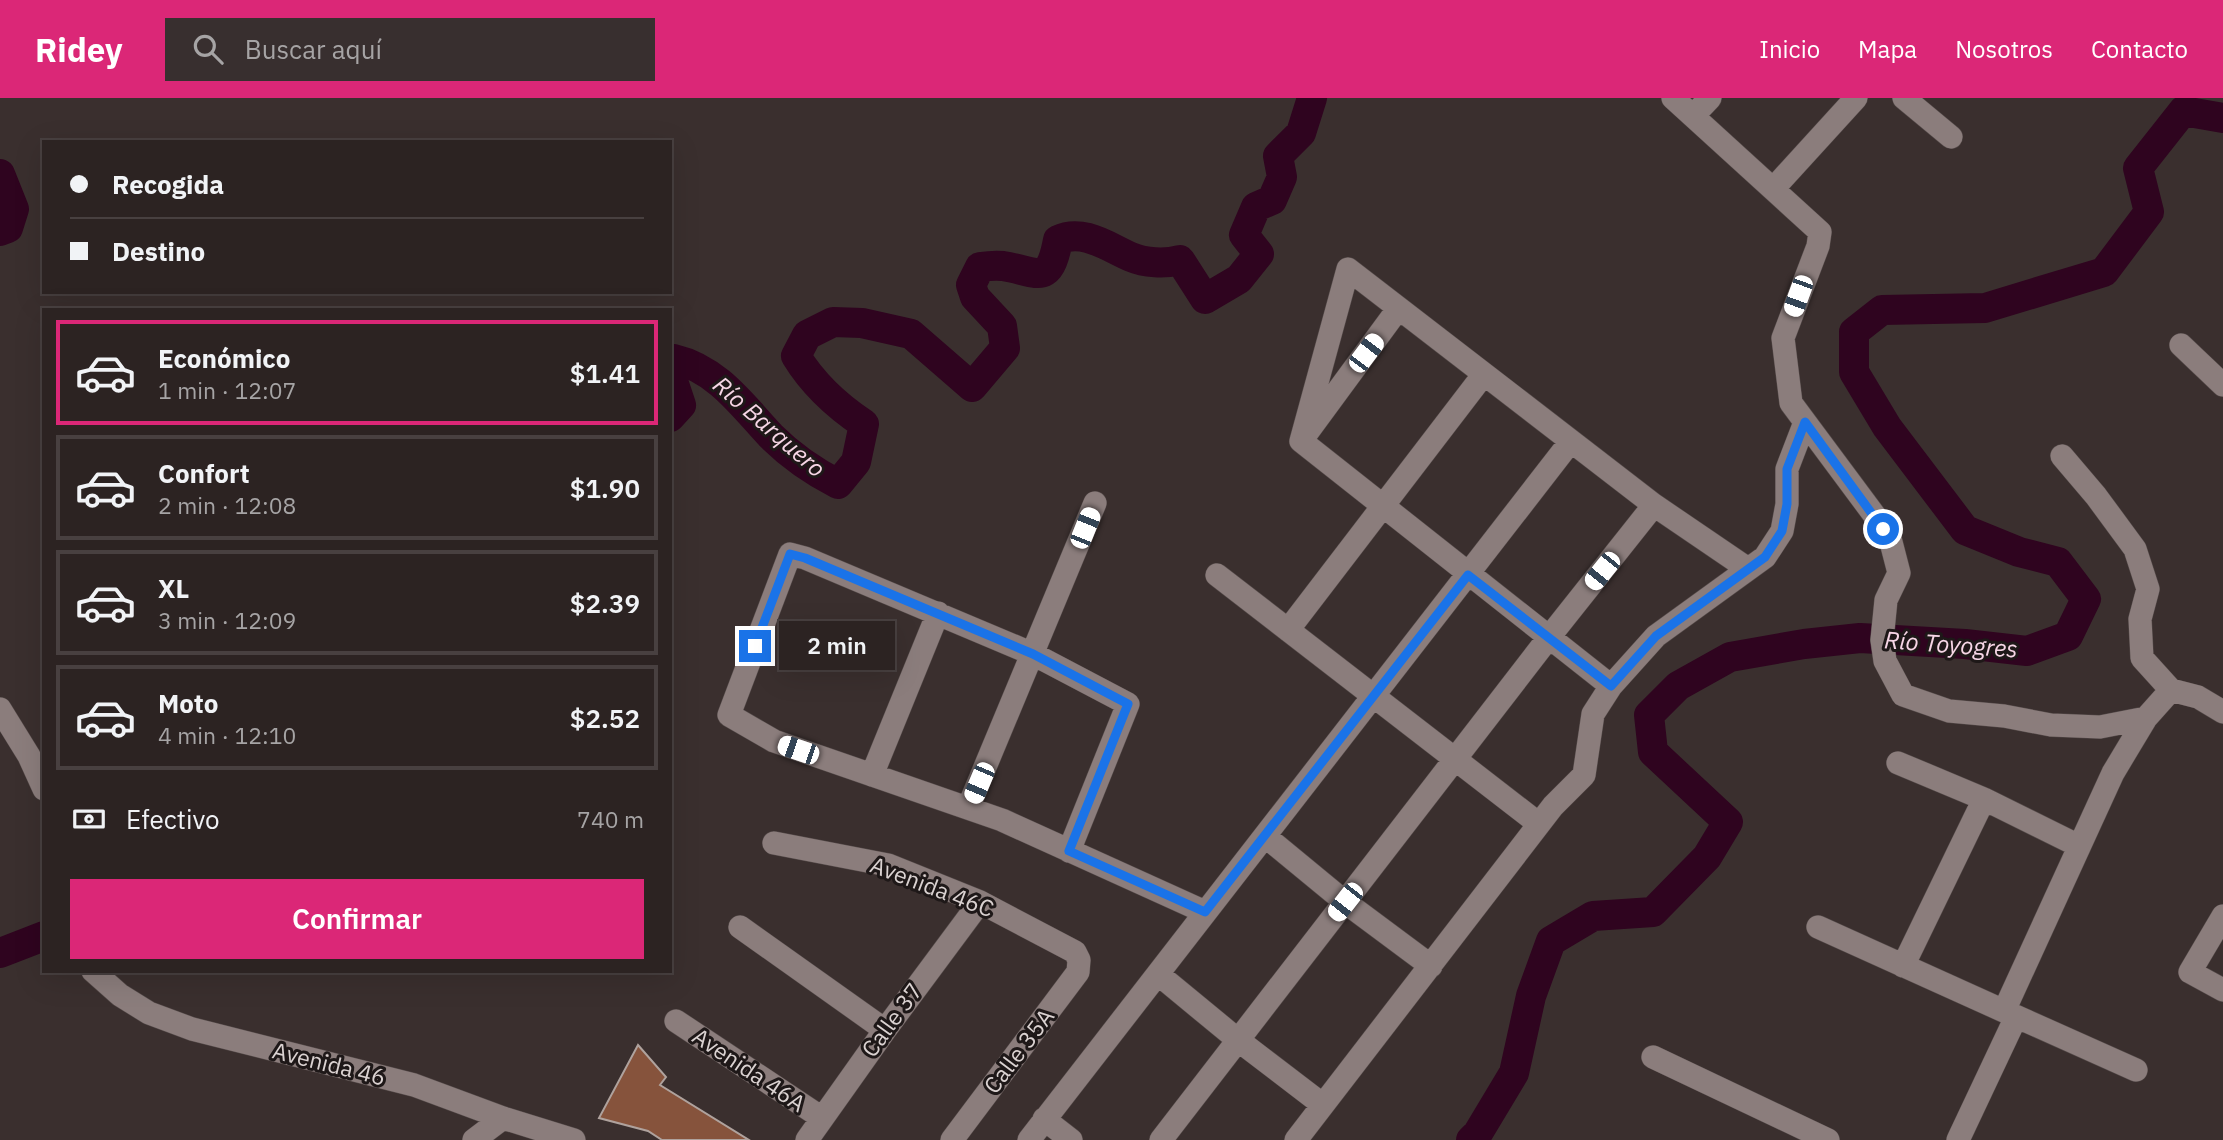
<!DOCTYPE html>
<html lang="es">
<meta charset="utf-8">
<style>
:root{--surface:#2c2322;--page:#382f2f;--text:#f1f3f6;--muted:#a6a4a5;--line:#484040;--accent:#db2777}
body{margin:0;font-family:"IBM Plex Sans",sans-serif;background:var(--page);color:var(--text);height:100vh;display:flex;flex-direction:column;font-size:26px;white-space:nowrap}
*{box-sizing:border-box;margin:0}
p{font-size:23px;color:var(--muted)}
.icon{flex:none;width:38px;height:38px;fill:none;stroke:currentColor;stroke-width:2;stroke-linecap:round;stroke-linejoin:round}
.map{position:relative;flex:1;overflow:hidden}
.drawer{position:absolute;left:42px;top:210px;width:630px;height:665px;display:flex;flex-direction:column;background:var(--surface);border-radius:0px;box-shadow:0 7px 28px #0002,0 0 0 2px var(--line)}
.drawer>*{flex:none}
.banner{position:absolute;left:42px;top:42px;width:630px;height:154px;border-radius:0px;box-shadow:0 7px 28px #0002,0 0 0 2px var(--line);display:grid;align-content:center;height:154px;padding:0 28px;background:var(--surface)}
.end{position:absolute;width:32px;height:32px;margin:-16px;border:9px solid #1a73e8;background:#fff;box-shadow:0 0 0 4px #fff}
.from{border-radius:50%}
.bubble{position:absolute;height:49px;border-radius:0px;background:var(--surface);box-shadow:0 7px 28px #0002,0 0 0 2px var(--line);font-size:23px;font-weight:600;line-height:49px;text-align:center}
.car{position:absolute;width:21px;height:42px;margin:-21px -10px;border-radius:9px;box-shadow:0 0 5px 2px #0007;background:linear-gradient(#fff 24%,#345 0 40%,#fff 0 76%,#345 0 86%,#fff 0)}
.banner b{display:flex;align-items:center;gap:24px;height:66px;font-size:26px}
.banner b+b{border-top:2px solid var(--line)}
.banner i{width:18px;height:18px;background:var(--text)}
ul{padding:12px 0 0;list-style:none}
li{display:flex;align-items:center;gap:21px;height:105px;margin:0 14px 10px;padding:0 14px;border:4px solid var(--line);border-radius:0px}
li div{flex:1}
li b{display:block;font-size:26px}
li em{font-style:normal;font-weight:600}
li.selected{border-color:var(--accent)}
li>.icon{width:63px;height:63px;stroke-width:1.5}
.pay{display:flex;align-items:center;gap:18px;height:77px;padding:0 28px;font-size:26px}
.pay p{margin-inline-start:auto}
.primary-button{display:flex;gap:14px;margin-top:auto;padding:14px 28px}
.primary-button a{flex:1;height:80px;border-radius:0px;background:var(--accent);color:#fff;font-size:28px;font-weight:600;line-height:80px;text-align:center}
header{display:flex;align-items:center;gap:42px;box-sizing:border-box;height:98px;padding:0 35px;background:var(--accent);color:#fff}
header strong{font-size:33px}
nav{display:flex;gap:38px;margin-inline-start:auto;font-size:24px}
.search{width:490px;height:63px;background:var(--page);display:flex;align-items:center;gap:18px;box-sizing:border-box;padding:0 24px;border-radius:0px;color:var(--muted);font-size:26px}
.map>svg:first-child{display:block}
.lines{fill:none;stroke-linecap:round;stroke-linejoin:round}
.river{stroke:#2f041f;stroke-width:30}
.building{fill:#86533c;stroke:#afa29d;stroke-width:2}
.minor-casing{stroke:#554b4a;stroke-width:24}
.minor{stroke:#8b7d7c;stroke-width:23}
.route{stroke:#1a73e8;stroke-width:9}
.labels{text-anchor:middle;stroke-width:6;stroke-linejoin:round;paint-order:stroke}
.street-label{font-size:23px;fill:#dad2d1;stroke:#1e1818}
.water-label{font-size:24px;font-style:italic;fill:#f7d6e6;stroke:#1e1818}
</style>
<header>
<strong>Ridey</strong>
<div class="search"><svg class="icon" aria-label="search" viewBox="0 0 24 24"><circle cx="10" cy="10" r="6"/><path d="M15 15l6 6"/></svg>Buscar aquí</div>
<nav><a>Inicio</a><a>Mapa</a><a>Nosotros</a><a>Contacto</a></nav>
</header>
<div class="map">
<svg width="2223" height="1042" viewBox="0 0 2223 1042">
<rect width="100%" height="100%" fill="#3a2f2e"/>
<g class="lines">
<path class="river" d="M0,76l14,35 -6,19 -8,3
M670,319l11,-12 -8,-24 1,-22c43,10 68,46 97,77 20,20 42,35 67,48l18,-22 8,-38c-27,-18 -51,-40 -68,-68l11,-21 26,-13 29,1 49,11 61,53 33,-39 -3,-22 -27,-29 -4,-12 9,-18c7,-1 15,-2 23,-1 36,6 46,21 55,-26 25,-12 50,7 73,17 14,6 34,7 49,3l25,39 34,-20 20,-25 -15,-19 12,-28 16,-7 10,-23 -4,-21 23,-23 11,-35
M0,855l44,-17
M1471,1042l7,-7 36,-60 17,-77 20,-55 42,-25 60,-4 54,-55 21,-35 -75,-70 -4,-37 29,-29 52,-29 74,-13 56,-6 105,6 62,7 41,-15 18,-37 -28,-37 -39,-10 -54,-22 -78,-103 -33,-55v-40l28,-22 103,-2 119,-36 45,-60 -11,-44 45,-57 40,7"/>
</g>
<path class="building" d="M638,947l28,32 -6,8 89,55h-87l-14,-9 -49,-13z"/>
<g class="lines">
<defs>
<path id="minor" d="M1673,0l147,134 -2,14 -35,92 8,65 84,113 16,26 8,31 -13,27 -4,40 3,21 18,34 46,16 55,5 47,9 49,2 46,-9
M1904,0l47,39
M1693,18l17,-18
M1773,91l83,-91
M1398,211l-97,132 47,-172 306,236 94,64
M2181,247l42,40
M1301,343l310,245
M2062,358l34,40 39,53 13,40 -8,30 2,39 29,32
M1217,477l322,249
M1288,532l196,-256
M0,611l29,47 15,33
M1898,665l86,36 95,47
M872,677l66,-162
M968,710l127,-305
M1265,738l80,66 86,64
M774,745l114,22 92,37 95,50 4,8 -1,12 -126,168
M1069,753l59,-147 -95,-50 -228,-96 -15,-4 -61,161 45,26 228,79 203,92
M2223,818l-33,56 33,18
M740,829l145,103
M1818,829l186,84 109,-238 33,-55 25,-28 27,7 25,15
M1903,868l81,-167
M93,873l27,24 29,18 43,16 222,56 89,33 71,22
M1158,876l80,66 85,65
M2004,913l132,59
M676,923l146,97
M1653,959l175,83
M1044,1021l27,21
M474,1042l29,-22
M807,1042l78,-110 95,-128
M1029,1042l542,-699
M1161,1042l389,-504 104,-131
M1296,1042l257,-334 31,-31 9,-61 18,-28 45,-50 109,-79 17,-26 5,-27v-35l18,-47
M1958,1042l58,-123"/>
</defs>
<use href="#minor" class="minor-casing"/>
<use href="#minor" class="minor"/>
</g>
<g class="lines">
<path class="route" d="M755,548l35,-92 15,4 228,96 95,50 -59,147 136,61 263,-337 143,111 45,-50 109,-79 17,-26 5,-27v-35l18,-47 78,107"/>
</g>
<g class="labels">
<g class="street-label">
<text transform="translate(932 789) rotate(21)" y="8">Avenida 46C</text>
<text transform="translate(892 922) rotate(-54)" y="8">Calle 37</text>
<text transform="translate(1019 953) rotate(-53)" y="8">Calle 35A</text>
<text transform="translate(329 966) rotate(14)" y="8">Avenida 46</text>
<text transform="translate(749 972) rotate(34)" y="8">Avenida 46A</text>
</g>
<g class="water-label">
<text transform="translate(769 329) rotate(41)" y="8">Río Barquero</text>
<text transform="translate(1951 547) rotate(4)" y="8">Río Toyogres</text>
</g>
</g>
</svg>
<i class="end from" style="left:1883px;top:431px"></i>
<i class="end" style="left:755px;top:548px"></i>
<div class="bubble" style="left:779px;top:523px;width:116px">2 min</div>
<i class="car" style="left:1798px;top:198px;rotate:200deg"></i>
<i class="car" style="left:1366px;top:255px;rotate:37deg"></i>
<i class="car" style="left:1085px;top:430px;rotate:22deg"></i>
<i class="car" style="left:1602px;top:473px;rotate:219deg"></i>
<i class="car" style="left:798px;top:652px;rotate:289deg"></i>
<i class="car" style="left:979px;top:685px;rotate:203deg"></i>
<i class="car" style="left:1345px;top:804px;rotate:218deg"></i>
<div class="banner">
<b><i class="from"></i>Recogida</b>
<b><i></i>Destino</b>
</div>
<section class="drawer">
<ul>
<li class="selected"><svg class="icon" aria-label="car" viewBox="0 0 24 24"><path d="M5 17H2v-5l4-1 3-4h7l3 4 3 1v5h-3M9 17h6M6 11h13"/><circle cx="7" cy="17" r="2"/><circle cx="17" cy="17" r="2"/></svg><div><b>Económico</b><p>1 min · 12:07</p></div><em>$1.41</em></li>
<li><svg class="icon" aria-label="car" viewBox="0 0 24 24"><path d="M5 17H2v-5l4-1 3-4h7l3 4 3 1v5h-3M9 17h6M6 11h13"/><circle cx="7" cy="17" r="2"/><circle cx="17" cy="17" r="2"/></svg><div><b>Confort</b><p>2 min · 12:08</p></div><em>$1.90</em></li>
<li><svg class="icon" aria-label="car" viewBox="0 0 24 24"><path d="M5 17H2v-5l4-1 3-4h7l3 4 3 1v5h-3M9 17h6M6 11h13"/><circle cx="7" cy="17" r="2"/><circle cx="17" cy="17" r="2"/></svg><div><b>XL</b><p>3 min · 12:09</p></div><em>$2.39</em></li>
<li><svg class="icon" aria-label="car" viewBox="0 0 24 24"><path d="M5 17H2v-5l4-1 3-4h7l3 4 3 1v5h-3M9 17h6M6 11h13"/><circle cx="7" cy="17" r="2"/><circle cx="17" cy="17" r="2"/></svg><div><b>Moto</b><p>4 min · 12:10</p></div><em>$2.52</em></li>
</ul>
<div class="pay"><svg class="icon" aria-label="cash" viewBox="0 0 24 24"><path d="M3 7h18v10H3z"/><circle cx="12" cy="12" r="2"/></svg>Efectivo<p>740 m</p></div>
<div class="primary-button"><a>Confirmar</a></div>
</section>
</div>
